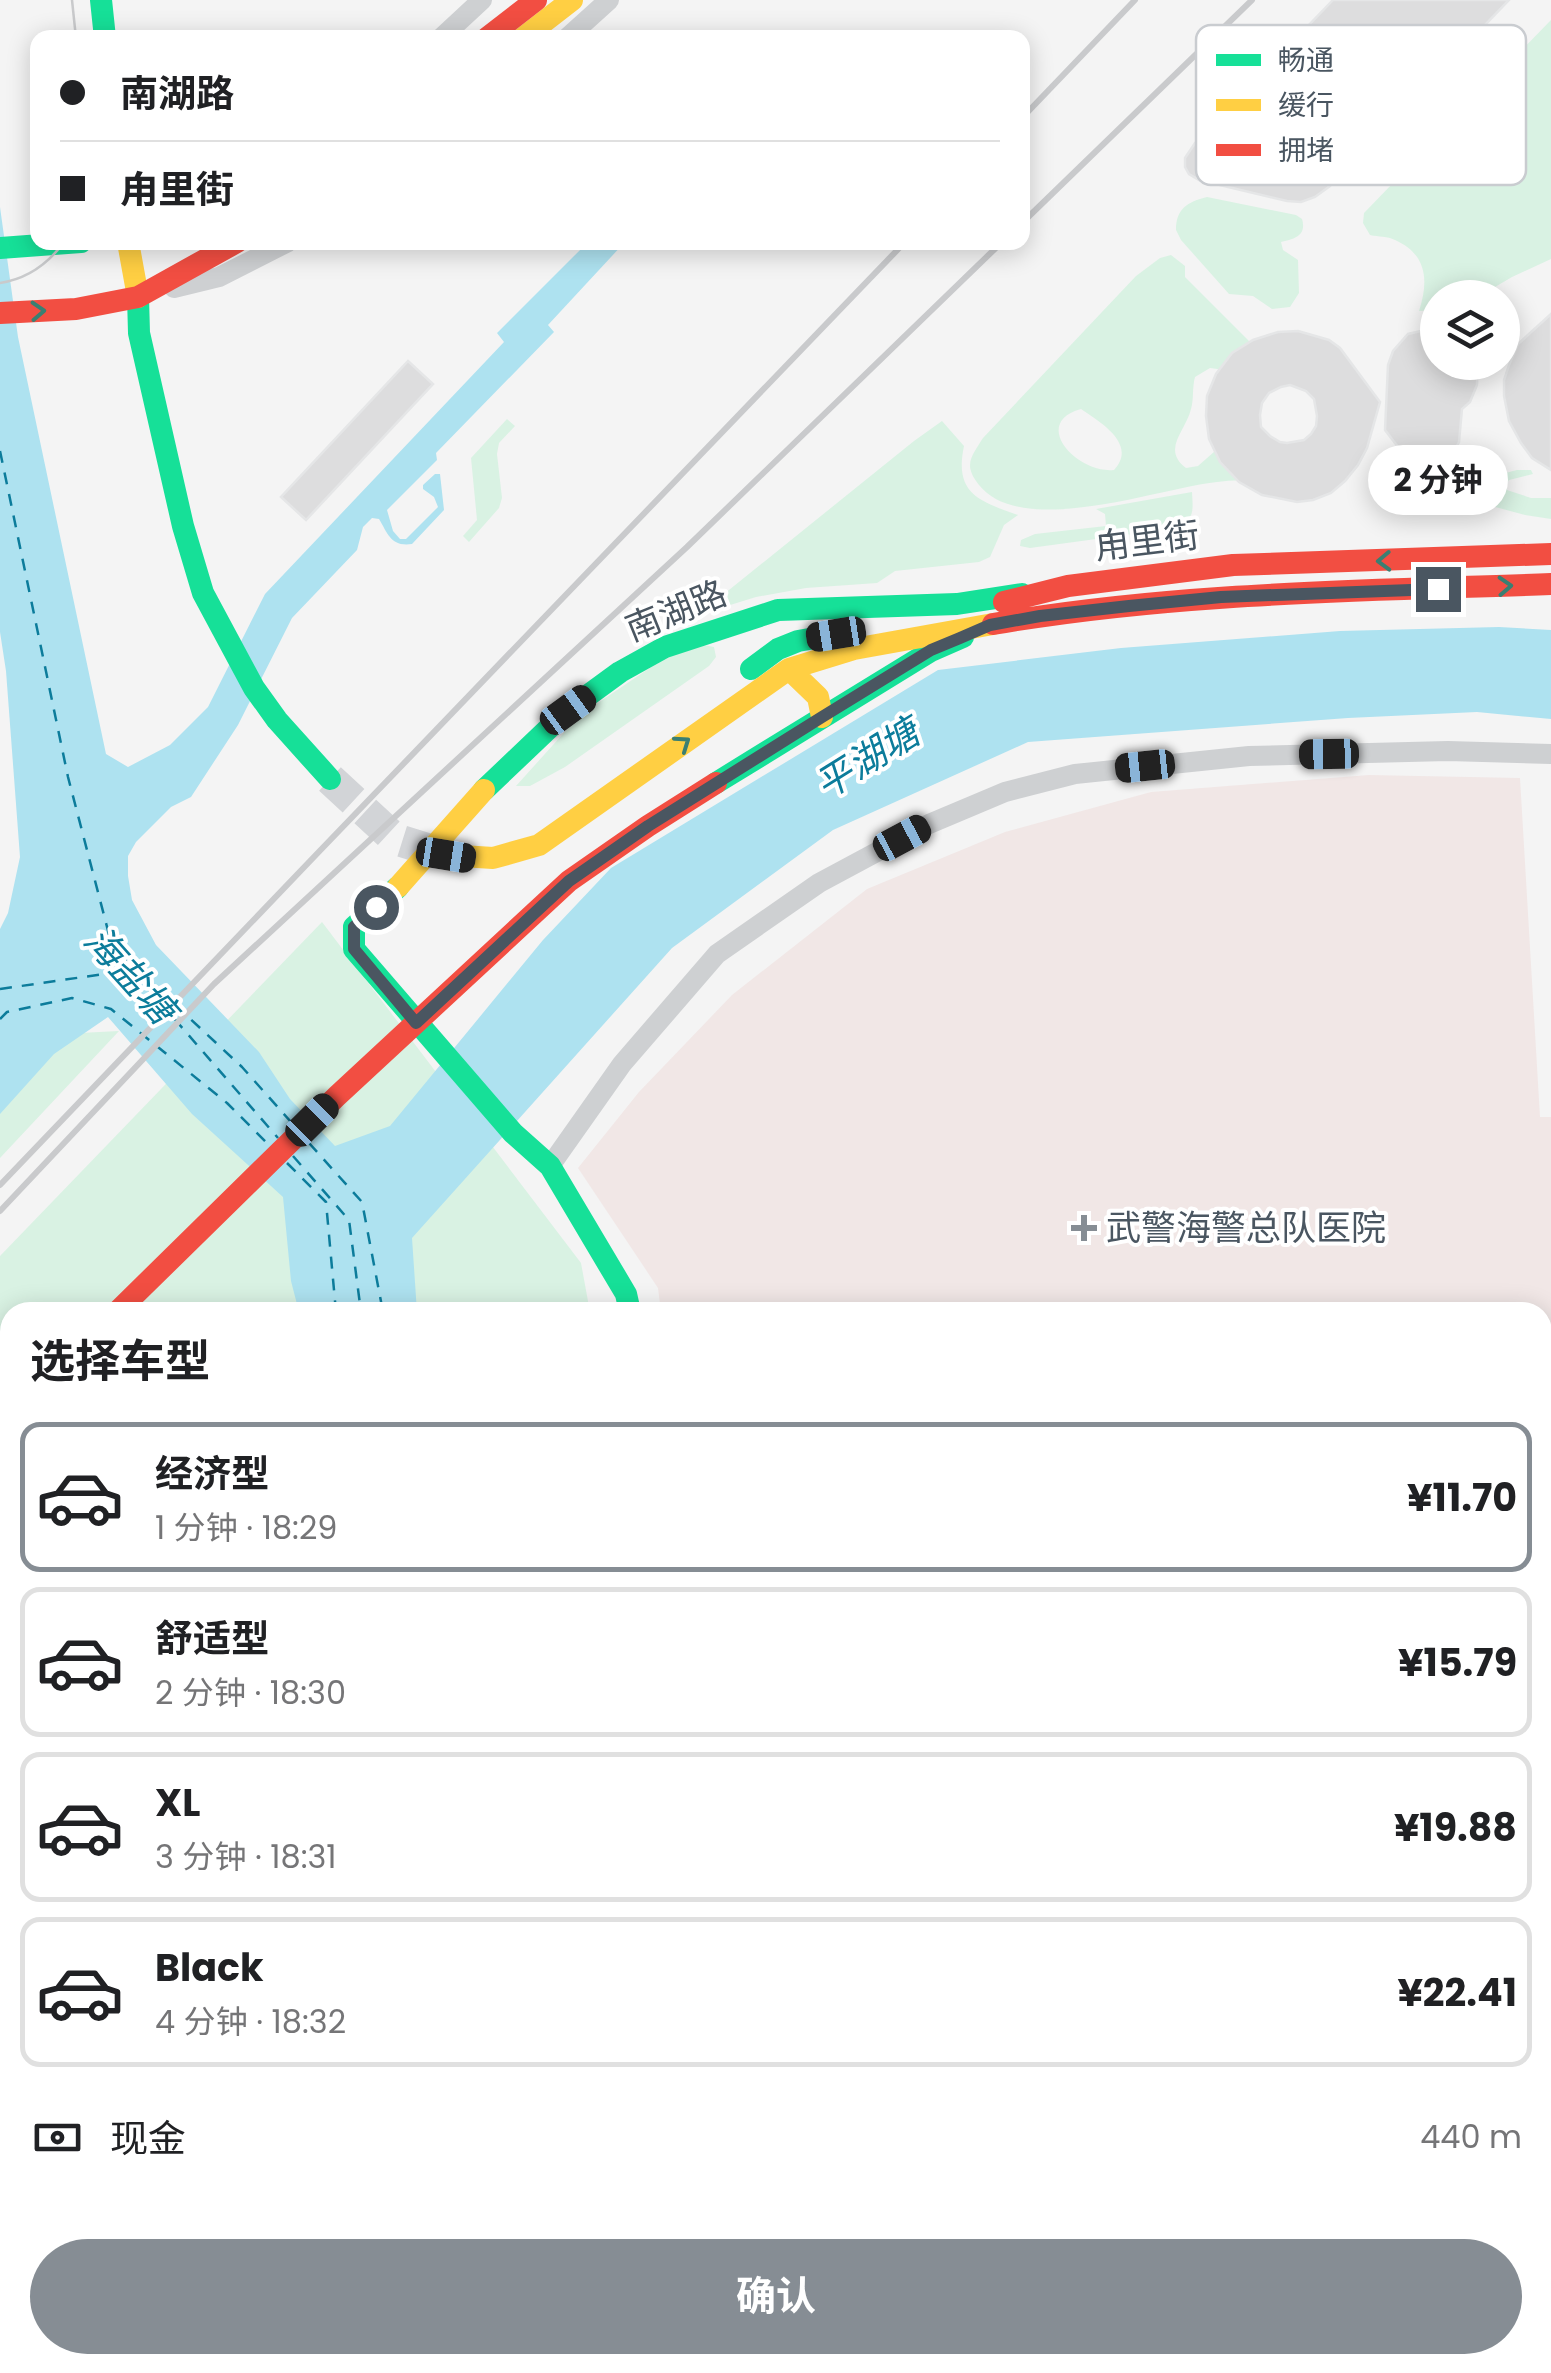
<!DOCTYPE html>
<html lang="zh">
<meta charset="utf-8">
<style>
:root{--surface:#fff;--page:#f6f6f6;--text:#202124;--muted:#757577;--line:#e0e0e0;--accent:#868d94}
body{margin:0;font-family:Poppins,"Noto Sans SC",sans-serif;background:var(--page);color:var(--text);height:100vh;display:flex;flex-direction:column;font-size:38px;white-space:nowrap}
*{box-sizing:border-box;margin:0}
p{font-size:32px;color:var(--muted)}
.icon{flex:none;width:55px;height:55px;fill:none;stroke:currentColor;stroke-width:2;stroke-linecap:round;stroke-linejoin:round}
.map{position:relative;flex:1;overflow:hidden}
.side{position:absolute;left:0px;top:1302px;width:1552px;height:1072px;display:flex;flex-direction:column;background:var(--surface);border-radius:30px 30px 0 0;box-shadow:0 5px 25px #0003}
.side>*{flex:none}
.hud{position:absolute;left:30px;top:30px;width:1000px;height:220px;border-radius:20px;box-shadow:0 5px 25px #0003;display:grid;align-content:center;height:220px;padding:0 30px;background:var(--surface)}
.controls{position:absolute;left:1420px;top:280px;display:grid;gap:20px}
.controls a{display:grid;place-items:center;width:100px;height:100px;border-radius:50%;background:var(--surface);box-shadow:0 5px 25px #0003;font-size:50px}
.end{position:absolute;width:45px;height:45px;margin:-22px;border:12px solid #4a5661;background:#fff;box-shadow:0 0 0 5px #fff}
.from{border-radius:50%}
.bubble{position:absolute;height:70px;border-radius:35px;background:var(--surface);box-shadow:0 5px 25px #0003;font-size:32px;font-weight:700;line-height:70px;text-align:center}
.car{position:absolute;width:30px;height:60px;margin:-30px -15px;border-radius:12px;box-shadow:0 0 8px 2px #0007;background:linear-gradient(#222 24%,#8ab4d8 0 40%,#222 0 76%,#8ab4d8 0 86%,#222 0)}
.hud b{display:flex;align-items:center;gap:35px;height:95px;font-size:38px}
.hud b+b{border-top:2px solid var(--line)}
.hud i{width:25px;height:25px;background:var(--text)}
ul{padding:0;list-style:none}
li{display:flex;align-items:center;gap:30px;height:150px;margin:0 20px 15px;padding:0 10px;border:5px solid var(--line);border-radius:20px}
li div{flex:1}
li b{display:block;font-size:38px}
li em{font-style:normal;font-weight:700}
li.selected{border-color:var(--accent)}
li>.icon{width:90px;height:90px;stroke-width:1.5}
h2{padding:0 30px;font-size:45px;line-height:120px}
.pay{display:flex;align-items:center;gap:25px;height:110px;padding:0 30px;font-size:38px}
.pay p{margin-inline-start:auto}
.button{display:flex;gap:20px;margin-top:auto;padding:20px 30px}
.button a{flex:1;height:115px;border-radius:60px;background:var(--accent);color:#fff;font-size:40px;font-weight:700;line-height:115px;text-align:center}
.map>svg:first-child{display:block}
.commercial{fill:#e8e7e3}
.medical{fill:#f1e7e6}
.green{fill:#d9f2e3;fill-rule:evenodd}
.water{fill:#aee2f0}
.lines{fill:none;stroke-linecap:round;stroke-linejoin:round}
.ferry{stroke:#0c7c9b;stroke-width:2.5;stroke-dasharray:12 10;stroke-linecap:butt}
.building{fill:#ddddde;stroke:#e5e6e7;stroke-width:2.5;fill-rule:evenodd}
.primary-tunnel{stroke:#d2d4d7;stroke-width:32;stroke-dasharray:32 16;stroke-linecap:butt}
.street{stroke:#ced0d2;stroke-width:20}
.fast{stroke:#16e098;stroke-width:22}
.slow{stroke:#ffcf43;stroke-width:22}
.jam{stroke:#f24e42;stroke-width:22}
.tram{stroke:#c9cacc;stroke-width:2.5}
.rail{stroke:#c9cacc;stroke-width:6}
.slow-bridge{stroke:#ffcf43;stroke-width:22}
.oneway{stroke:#3a7f72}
.route{stroke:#4a5661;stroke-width:12}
.poi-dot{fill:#868d94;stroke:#fff;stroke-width:4}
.labels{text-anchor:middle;stroke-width:8;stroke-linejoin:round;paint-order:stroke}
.street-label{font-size:35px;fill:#4a5661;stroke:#fff}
.poi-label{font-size:35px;fill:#4a5661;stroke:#fff;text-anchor:start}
.water-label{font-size:38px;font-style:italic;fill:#0c7c9b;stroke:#fff}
.key{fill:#fff;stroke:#c9ccd0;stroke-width:2.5}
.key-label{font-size:28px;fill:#4a5661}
</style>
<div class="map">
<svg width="1551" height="2373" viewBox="0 0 1551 2373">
<rect width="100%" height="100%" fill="#f4f4f4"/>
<path class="commercial" d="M1543,1921l8,8v444h-641l-5,-8h637z"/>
<path class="medical" d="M1369,775l151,3 20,339h11v552l-8,1 -1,-358h-881l-3,-24 -80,-120 61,-76 93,-97 135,-106 138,-57 146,-40z"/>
<path class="green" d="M1551,20v239l-39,18 -34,20 -40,1 -1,12 -18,1c10,-30 8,-57 -24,-71 -8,-4 -16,-3 -25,-5l-7,-12 1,-10z
M1207,197l89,18 6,4c5,17 -8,20 -21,23l2,8 15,10 1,33 -9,14 -18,2 -19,-13 -24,-2 -48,-54 -5,-10c0,-21 11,-28 31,-33z
M1171,255l14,11v11l68,68 -21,26 -22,-3 -15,9c-3,11 -1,22 -4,32 -5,22 -30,40 -5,59l12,-2 33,-29 32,42c-15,1 -31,1 -46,3 -58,6 -195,57 -238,3 -16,-20 -8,-28 4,-47l153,-162 24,-18zM1081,409c19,13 57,35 33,61 -37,4 -84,-47 -33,-61z
M507,419l8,7 -16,17 -2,11 5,44 -3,10 -30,34 -6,-6 14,-16 -6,-62z
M942,421l22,25c-10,47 14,55 54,69l-14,10 -14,32 -11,5 -84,9 -18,12 -71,5 -50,9 -58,18 216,-174z
M1517,470h14l2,4 -24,6 -3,4 1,6 24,8h20v21l-26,-4 -78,-21 1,-6z
M1192,492c1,19 3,26 -15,36l-147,20 -10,-2 1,-6 14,-6 71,-8 -1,-12 -9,-5z
M698,644l16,3 2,10 -7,9 -144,101 -35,19h-14l64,-71 98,-66z
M322,922l259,341 9,49h-580v1053h895l5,8h-910v-1117z
M119,1031l-119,127v-65l60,-59z"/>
<path class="water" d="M0,207l18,130 88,417 22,13 42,-22 38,-38 57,-113 239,-252 -7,-9 90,-90h37l-76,82 6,7 -118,121 1,7 -50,50 6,21 7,8h6l32,-32 -4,-10 -11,-8v-4l12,-11h5l4,36 -32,34c-21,3 -24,-10 -33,-25l-7,-1 -9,9 -6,23 -65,68 -54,107 -47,72 -20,10 -35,35 -8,14v20l4,24 24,45 103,107 31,47 45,47 55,-20 153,-186 68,-72 327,-198 183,-22 219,-17 159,-4 52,3v89l-74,-7 -129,6 -320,24 -195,88 -161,118 -260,290 5,74h-118l-8,-31 -8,-84 -91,-83 -84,-97 -54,37 -54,60v-185l8,-16 12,-56 -14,-186 -6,-39z
M10,1586v779h773l2,8h-785v-780z"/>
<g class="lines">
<path class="ferry" d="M0,451l68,326 44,169 130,121 49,55
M0,989l132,-19 146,168
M0,1019l7,-7 65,-14 39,11 116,94 40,40
M309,1143l53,59 21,110
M293,1156l56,64 12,92
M287,1163l39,39 10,110
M567,2365l2,8
M655,2365l4,8
M685,2365l4,8
M547,2373l6,-8"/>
</g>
<path class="building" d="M1333,0h176l-179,186 -15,11 -14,5 -14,-1 -88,-21 -10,-6 -4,-7v-9l10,-15z
M1551,314v156l-19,-12 -11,-15 -12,-22 -5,-25v-16l5,-15 9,-21z
M1438,327v35h40l-1,23 -7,17 -8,7 -3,33 -8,14 -10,6 -10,1 -19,-4 -10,-7 -17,-22 3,-65 5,-14 15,-17z
M1298,331l31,9 11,8 40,54 -13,46 -9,17 -13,16 -14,12 -18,7 -16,2 -35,-7 -23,-13 -19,-20 -11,-23 -3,-23 1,-20 9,-22 16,-21 21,-13 25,-8zM1290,385l16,6 8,8 3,17 -1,10 -5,8 -7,6 -17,3 -7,-1 -10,-6 -9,-9 -1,-12 2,-12 7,-10 12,-6z
M408,361l25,23 -127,136 -25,-23z"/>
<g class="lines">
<path class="primary-tunnel" d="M330,779l65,60 51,16"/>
<path class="street" d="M441,38l41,-38
M567,38l42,-38
M174,288l45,-11 69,-35
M550,1166l72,-102 95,-110 102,-71 110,-59 76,-32 70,-18 174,-18 199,-5 103,3"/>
<path class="fast" d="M101,0l4,38
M0,248l81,-6
M138,297l1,36 44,193 20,67 51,95 23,32 53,59
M751,669l27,-20 20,-8 45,-8
M716,783l215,-132 32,-14
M484,790l84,-80 52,-38 45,-25 113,-37 179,-6 65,-10
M398,887l-44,40v22l159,184 37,33 76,128 4,18
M0,1428l10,-10
M1542,1894l9,9"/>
<path class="slow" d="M523,38l49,-38
M128,242l10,55
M789,669l29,28 4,20
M446,855l47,3 46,-13 250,-176 65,-20 139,-25"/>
<path class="jam" d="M487,38l49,-38
M0,313l76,-4 62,-12 99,-55
M1004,602l64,-16 165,-21 318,-11
M993,624c184,-32 372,-33 558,-40
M117,1312l220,-216 232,-215 79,-55 68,-43"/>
<path class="tram" d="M72,0l4,38
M0,283c26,-4 48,-19 64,-41"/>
<path class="rail" d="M1022,118l113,-118
M1022,223l230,-223
M0,1185c300,-316 604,-627 905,-943
M0,1211l214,-227 473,-437 315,-305"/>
<path class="slow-bridge" d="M398,887l86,-97"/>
</g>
<defs><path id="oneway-chevron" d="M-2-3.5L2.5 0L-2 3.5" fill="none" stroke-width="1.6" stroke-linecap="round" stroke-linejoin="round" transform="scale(2.5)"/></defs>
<g class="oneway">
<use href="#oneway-chevron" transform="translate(38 311) rotate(-3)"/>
<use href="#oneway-chevron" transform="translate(1384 561) rotate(178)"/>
<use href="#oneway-chevron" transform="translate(1505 586) rotate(-3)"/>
<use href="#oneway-chevron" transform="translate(683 743) rotate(-35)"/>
</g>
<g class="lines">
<path class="route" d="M376,907l-22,20v22l62,74 153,-142 79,-55 174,-109 109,-67 29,-12 30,-13 50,-9 89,-10 92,-9 217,-8"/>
</g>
<path class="poi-dot" d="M1079 1213h10v10h10v10h-10v10h-10v-10h-10v-10h10z"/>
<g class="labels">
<g class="street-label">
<text transform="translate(1147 541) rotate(-7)" y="12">甪里街</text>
<text transform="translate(676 611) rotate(-22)" y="12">南湖路</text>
</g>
<g class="poi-label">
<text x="1106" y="1240">武警海警总队医院</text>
</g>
<g class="water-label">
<text transform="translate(867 759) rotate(-32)" y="13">平湖塘</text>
<text transform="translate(130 975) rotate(48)" y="13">海盐塘</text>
</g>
</g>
<rect x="1196" y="25" width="330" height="160" rx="15" class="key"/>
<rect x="1216" y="54" width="45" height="12" fill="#16e098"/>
<rect x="1216" y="99" width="45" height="12" fill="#ffcf43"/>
<rect x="1216" y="144" width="45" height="12" fill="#f24e42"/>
<g class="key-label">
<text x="1278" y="70">畅通</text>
<text x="1278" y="115">缓行</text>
<text x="1278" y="160">拥堵</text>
</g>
</svg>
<div class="controls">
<a><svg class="icon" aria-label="layers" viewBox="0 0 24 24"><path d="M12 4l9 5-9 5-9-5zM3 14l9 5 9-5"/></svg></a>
</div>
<i class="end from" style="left:376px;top:907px"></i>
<i class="end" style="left:1438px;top:589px"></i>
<div class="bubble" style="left:1368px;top:445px;width:140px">2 分钟</div>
<i class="car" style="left:836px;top:634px;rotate:261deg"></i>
<i class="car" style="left:568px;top:710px;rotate:54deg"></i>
<i class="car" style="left:1329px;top:754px;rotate:269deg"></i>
<i class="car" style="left:1145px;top:766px;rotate:264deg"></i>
<i class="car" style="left:902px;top:838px;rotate:62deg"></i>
<i class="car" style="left:446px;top:855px;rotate:99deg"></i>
<i class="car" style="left:312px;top:1120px;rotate:45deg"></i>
<div class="hud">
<b><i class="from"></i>南湖路</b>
<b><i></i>甪里街</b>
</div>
<section class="side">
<h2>选择车型</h2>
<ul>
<li class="selected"><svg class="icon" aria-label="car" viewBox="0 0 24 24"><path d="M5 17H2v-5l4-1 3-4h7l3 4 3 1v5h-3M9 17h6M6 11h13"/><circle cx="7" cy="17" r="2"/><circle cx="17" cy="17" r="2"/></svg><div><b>经济型</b><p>1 分钟 · 18:29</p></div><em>¥11.70</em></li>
<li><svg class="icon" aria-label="car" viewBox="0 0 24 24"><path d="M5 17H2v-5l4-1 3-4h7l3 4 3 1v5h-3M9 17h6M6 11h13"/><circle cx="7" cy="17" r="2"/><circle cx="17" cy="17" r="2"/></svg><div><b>舒适型</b><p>2 分钟 · 18:30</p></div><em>¥15.79</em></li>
<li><svg class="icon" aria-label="car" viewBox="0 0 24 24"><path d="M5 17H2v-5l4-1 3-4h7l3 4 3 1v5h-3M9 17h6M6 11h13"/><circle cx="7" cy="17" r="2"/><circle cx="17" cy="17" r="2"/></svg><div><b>XL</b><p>3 分钟 · 18:31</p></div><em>¥19.88</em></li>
<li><svg class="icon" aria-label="car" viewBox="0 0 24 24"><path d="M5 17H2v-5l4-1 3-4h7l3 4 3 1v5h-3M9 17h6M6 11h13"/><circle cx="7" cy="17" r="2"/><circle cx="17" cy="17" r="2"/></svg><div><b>Black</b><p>4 分钟 · 18:32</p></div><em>¥22.41</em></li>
</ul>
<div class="pay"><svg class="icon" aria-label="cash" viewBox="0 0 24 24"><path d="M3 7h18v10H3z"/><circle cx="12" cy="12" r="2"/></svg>现金<p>440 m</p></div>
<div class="button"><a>确认</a></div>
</section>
</div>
